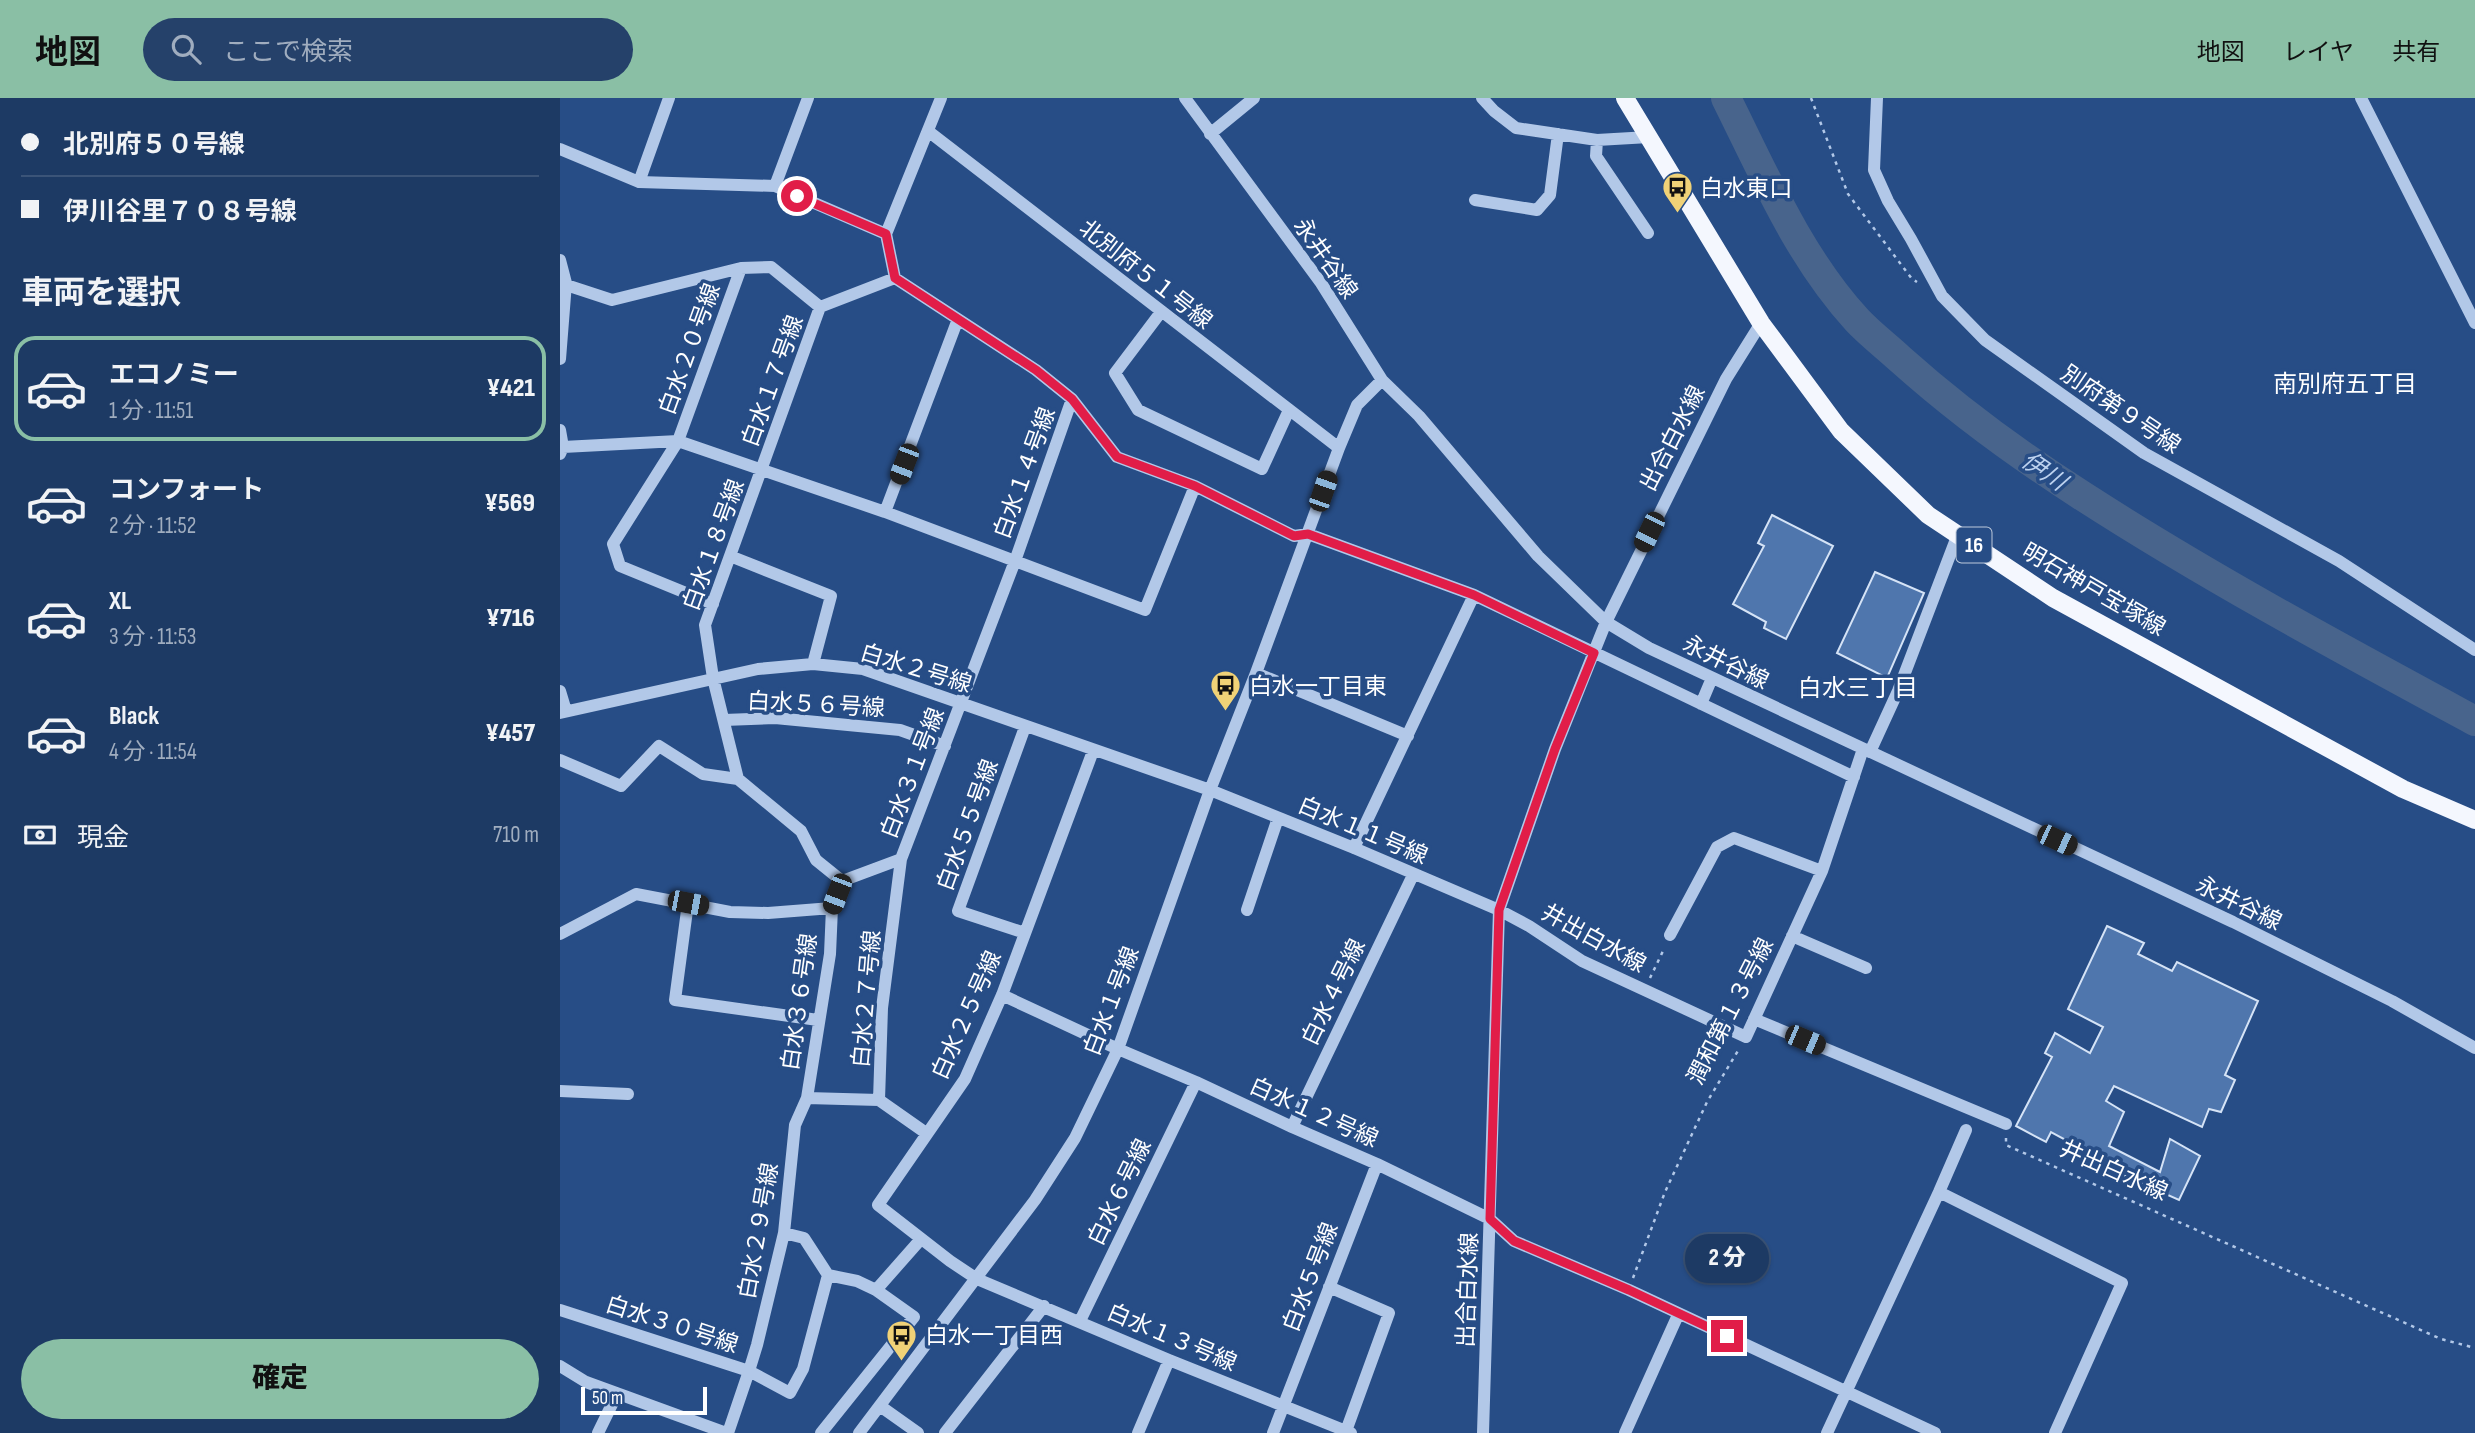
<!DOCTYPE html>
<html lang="ja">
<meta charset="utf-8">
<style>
:root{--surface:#1d3a64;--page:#25416a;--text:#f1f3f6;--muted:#a0adbf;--line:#3b5478;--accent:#8abfa5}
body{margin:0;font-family:"Sofia Sans Condensed","Noto Sans JP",sans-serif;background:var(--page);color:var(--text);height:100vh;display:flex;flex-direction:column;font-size:26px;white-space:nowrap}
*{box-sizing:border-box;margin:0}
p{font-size:23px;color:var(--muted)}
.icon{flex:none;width:38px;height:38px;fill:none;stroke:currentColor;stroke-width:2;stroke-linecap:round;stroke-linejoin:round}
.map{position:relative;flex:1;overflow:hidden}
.panel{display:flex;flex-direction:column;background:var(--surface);width:560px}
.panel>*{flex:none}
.top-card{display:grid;align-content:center;height:154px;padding:0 21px;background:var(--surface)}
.scale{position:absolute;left:21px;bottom:18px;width:126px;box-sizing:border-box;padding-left:7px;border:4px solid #fff;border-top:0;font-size:19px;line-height:24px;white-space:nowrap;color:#fff;-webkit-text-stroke:5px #274d86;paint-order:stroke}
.end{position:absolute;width:32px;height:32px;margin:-16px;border:9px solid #e11d48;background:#fff;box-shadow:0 0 0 4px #fff}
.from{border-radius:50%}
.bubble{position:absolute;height:49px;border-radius:24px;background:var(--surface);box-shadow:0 2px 5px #0004,0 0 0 2px var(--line);font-size:23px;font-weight:800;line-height:49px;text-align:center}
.car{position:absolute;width:21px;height:42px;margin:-21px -10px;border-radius:9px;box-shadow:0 0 5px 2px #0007;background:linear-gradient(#222 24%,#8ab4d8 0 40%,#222 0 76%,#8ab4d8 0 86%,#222 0)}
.top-card b{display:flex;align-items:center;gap:24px;height:66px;font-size:26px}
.top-card b+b{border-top:2px solid var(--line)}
.top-card i{width:18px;height:18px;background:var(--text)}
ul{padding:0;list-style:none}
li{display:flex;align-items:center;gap:21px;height:105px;margin:0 14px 10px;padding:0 7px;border:4px solid transparent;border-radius:21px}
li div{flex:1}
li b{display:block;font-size:26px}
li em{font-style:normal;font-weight:800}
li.selected{border-color:var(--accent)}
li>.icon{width:63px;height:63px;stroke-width:1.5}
h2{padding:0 21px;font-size:32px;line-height:84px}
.pay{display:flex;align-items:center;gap:18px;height:77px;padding:0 21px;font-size:26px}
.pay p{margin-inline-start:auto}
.action{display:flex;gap:14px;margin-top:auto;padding:14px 21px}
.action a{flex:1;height:80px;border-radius:42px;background:var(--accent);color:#111;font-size:28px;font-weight:800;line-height:80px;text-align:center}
header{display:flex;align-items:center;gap:42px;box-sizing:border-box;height:98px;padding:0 35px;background:var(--accent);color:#111}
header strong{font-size:33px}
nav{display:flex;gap:38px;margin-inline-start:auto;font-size:24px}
.search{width:490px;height:63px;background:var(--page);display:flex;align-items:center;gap:18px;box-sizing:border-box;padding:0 24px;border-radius:38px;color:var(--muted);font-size:26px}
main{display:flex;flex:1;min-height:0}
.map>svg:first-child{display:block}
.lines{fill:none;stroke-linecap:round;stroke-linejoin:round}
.river{stroke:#48648c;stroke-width:30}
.building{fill:#4f76ad;stroke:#d5e3f6;stroke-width:2}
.path{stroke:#b2c8e8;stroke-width:2.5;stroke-dasharray:3.5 5;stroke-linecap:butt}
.minor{stroke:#b2c8e8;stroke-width:12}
.major{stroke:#f4f7fe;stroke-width:18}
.route{stroke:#e11d48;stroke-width:9}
.labels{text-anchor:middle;stroke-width:7;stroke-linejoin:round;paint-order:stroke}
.shield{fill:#274d86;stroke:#becadb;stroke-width:2}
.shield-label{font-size:21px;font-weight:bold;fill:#fff}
.poi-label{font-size:23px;fill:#fff;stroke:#274d86;text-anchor:start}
.street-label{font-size:23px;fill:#fff;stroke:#274d86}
.neighbourhood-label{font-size:24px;fill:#fff;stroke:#274d86}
.water-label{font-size:24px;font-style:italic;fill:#bdd2ef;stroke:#274d86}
</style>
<header>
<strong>地図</strong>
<div class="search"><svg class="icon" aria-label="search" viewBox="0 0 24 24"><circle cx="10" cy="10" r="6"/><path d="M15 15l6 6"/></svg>ここで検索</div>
<nav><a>地図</a><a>レイヤ</a><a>共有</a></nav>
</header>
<main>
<section class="panel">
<div class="top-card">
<b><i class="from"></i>北別府５０号線</b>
<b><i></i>伊川谷里７０８号線</b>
</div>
<h2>車両を選択</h2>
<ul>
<li class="selected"><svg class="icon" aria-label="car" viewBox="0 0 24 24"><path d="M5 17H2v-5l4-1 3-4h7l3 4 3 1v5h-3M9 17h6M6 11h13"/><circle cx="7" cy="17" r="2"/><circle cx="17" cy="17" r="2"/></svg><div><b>エコノミー</b><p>1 分 · 11:51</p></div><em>¥421</em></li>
<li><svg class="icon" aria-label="car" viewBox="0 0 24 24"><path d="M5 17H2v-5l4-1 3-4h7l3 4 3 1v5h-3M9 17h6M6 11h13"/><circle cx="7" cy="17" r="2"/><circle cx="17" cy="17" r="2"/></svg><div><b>コンフォート</b><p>2 分 · 11:52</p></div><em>¥569</em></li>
<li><svg class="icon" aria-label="car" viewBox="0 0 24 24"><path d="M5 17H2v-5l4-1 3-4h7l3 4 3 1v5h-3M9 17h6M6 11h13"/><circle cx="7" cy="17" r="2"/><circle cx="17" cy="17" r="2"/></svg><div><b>XL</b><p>3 分 · 11:53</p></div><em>¥716</em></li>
<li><svg class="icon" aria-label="car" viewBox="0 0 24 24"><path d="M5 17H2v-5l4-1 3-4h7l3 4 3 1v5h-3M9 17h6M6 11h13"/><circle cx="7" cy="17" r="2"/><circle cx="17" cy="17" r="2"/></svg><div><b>Black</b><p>4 分 · 11:54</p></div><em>¥457</em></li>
</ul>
<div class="pay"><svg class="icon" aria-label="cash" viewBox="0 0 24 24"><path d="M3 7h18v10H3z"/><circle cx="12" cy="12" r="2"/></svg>現金<p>710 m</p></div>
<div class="action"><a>確定</a></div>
</section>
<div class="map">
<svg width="1915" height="1335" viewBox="0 0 1915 1335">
<rect width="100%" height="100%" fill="#274d86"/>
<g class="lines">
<path class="river" d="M1166,0c38,76 73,159 131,222 13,14 29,26 43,39 57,51 117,95 181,136 127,82 261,154 394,226"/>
</g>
<path class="building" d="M1212,417l61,31 -47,93 -22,-11 2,-6 -33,-18 31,-58 -6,-3z
M1315,474l49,21 -37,85 -50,-25z
M1547,828l37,17 -6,11 34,17 5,-9 81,39 -33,74 10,5 -14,32 -12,-3 -7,18 -88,-41 -8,15 18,11 -15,34 51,26 10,-33 30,17 -21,44 -92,-41 3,-6 -39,-21 -5,10 -30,-16 36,-69 -7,-4 10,-20 35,20 13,-26 -35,-18z"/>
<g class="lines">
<path class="path" d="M1251,0l37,96 64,85 5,3
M1090,880l14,-29
M1446,1040v7l435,194 34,9
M1073,1180l32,-86 42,-90 32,-53"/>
<path class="minor" d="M625,0l136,185 61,97 37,36 119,140 68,66 43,26 584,274 159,79 83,47
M922,0l12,13 22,17 81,12 52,-3
M1317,0l-3,72 14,31 23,38 31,57 43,44 159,113 195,108 136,89
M1801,0l114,225
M368,33l411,317
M650,36l44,-36
M1037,42l-1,16 52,77
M0,51l79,33 136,4 111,48 55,-136
M79,84l30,-84
M215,88l33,-88
M915,102l62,10 13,-15 8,-61
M326,136l9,44
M0,162l6,23 -6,76
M181,170l-63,173 207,71 260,98 50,-124
M0,185l52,17 129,-32 30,-1 49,40 75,-29 141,92 36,29 45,58 78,29 99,50 14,-2 166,61 -120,253
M260,209l-115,318 8,53 25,101 63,52 15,29 26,21
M601,214l-46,61 23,37 124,59 27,-59
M0,332l3,17 -3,7
M118,343l-65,103 7,22 93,38
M3,349l115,-6
M325,414l73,-193
M170,458l101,40 -18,68
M914,497l380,182
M696,575l152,63
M0,593l6,20
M1141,606l11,-26
M0,615l198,-44 55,-5 50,5 347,121 144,58 145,62 30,16 53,35 164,76 76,-166 41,-122
M164,622l51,-2 125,12 45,16
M533,653l-91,244 -37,84 -87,126 72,56 27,18 192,81 182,73
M1310,654l28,-61 60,-157
M0,662l61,26 38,-40 44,28 35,5
M128,805l-13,97 143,20
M272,810l-2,46 -23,144 72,2 47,33
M687,812l31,-92
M465,835l-67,-22 67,-184
M0,836l76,-40 94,18 38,1 64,-5 10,-27 59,-22 114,-298 57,-162
M1110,837l47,-88 17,-9 88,33
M1232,838l74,32
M442,897l116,54 78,33 96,45 85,37 113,55 24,22 115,49 306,143
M1194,921l252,105
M0,993l68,3
M247,1000l-12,27 -11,108 -27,112 -8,26 41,22 13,-24 25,-94
M319,1002l3,-92 19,-149
M732,1029l121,-252
M1379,1094l183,91 -67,150
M224,1135l20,5 24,37 29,6 19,9
M769,1189l60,26 -43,118
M0,1212l189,61 -21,62
M520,1223l116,-239
M0,1268l26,16 140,51
M320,1308l38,27
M38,1335l19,-39
M261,1335l93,-116 -38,-27 45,-51
M299,1335l176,-233 40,-62 43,-89 92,-259 46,-117 83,-225 18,-43 25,-25
M385,1335l99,-127
M578,1335l31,-73
M713,1335l104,-269
M923,1335l16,-523 56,-161 51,-127 120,-243 35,-56
M1065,1335l53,-118
M1267,1335l112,-241 27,-62"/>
<path class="major" d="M1065,0l136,225 80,108 87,84 125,83 350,191 72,31"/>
</g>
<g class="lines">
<path class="route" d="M237,98l89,38 9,44 141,92 36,29 45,58 78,29 99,50 14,-2 166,61 120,58 -39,96 -56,161 -9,309 24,22 115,49 98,46"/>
</g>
<defs>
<symbol id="bus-pin" viewBox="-11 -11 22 30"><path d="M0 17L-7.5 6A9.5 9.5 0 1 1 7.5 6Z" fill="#f0d277" stroke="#274d86"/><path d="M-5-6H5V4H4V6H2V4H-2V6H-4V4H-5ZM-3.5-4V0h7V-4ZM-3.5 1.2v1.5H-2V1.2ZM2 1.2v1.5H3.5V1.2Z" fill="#111"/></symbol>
</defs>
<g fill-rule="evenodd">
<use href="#bus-pin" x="1100" y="72" width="35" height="47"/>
<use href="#bus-pin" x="648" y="570" width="35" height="47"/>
<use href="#bus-pin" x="324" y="1220" width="35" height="47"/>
</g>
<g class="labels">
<rect class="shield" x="1396.5" y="429.5" width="35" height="35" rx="5"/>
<g class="shield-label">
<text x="1414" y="454">16</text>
</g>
<g class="poi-label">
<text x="1140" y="98">白水東口</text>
<text x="689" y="596">白水一丁目東</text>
<text x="365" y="1245">白水一丁目西</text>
</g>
<g class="street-label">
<text transform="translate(766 160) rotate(55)" y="8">永井谷線</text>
<text transform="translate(586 176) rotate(38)" y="8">北別府５１号線</text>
<text transform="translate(129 251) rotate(-70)" y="8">白水２０号線</text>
<text transform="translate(212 283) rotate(-70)" y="8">白水１７号線</text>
<text transform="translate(1561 311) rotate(34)" y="8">別府第９号線</text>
<text transform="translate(1112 340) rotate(-63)" y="8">出合白水線</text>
<text transform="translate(464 375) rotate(-70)" y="8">白水１４号線</text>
<text transform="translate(153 447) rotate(-70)" y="8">白水１８号線</text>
<text transform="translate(1534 491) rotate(30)" y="8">明石神戸宝塚線</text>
<text transform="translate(1166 564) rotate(26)" y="8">永井谷線</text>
<text transform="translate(356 570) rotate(17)" y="8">白水２号線</text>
<text transform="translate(256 606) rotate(3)" y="8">白水５６号線</text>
<text transform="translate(352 675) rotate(-69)" y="8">白水３１号線</text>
<text transform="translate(407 727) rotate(-70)" y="8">白水５５号線</text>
<text transform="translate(803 732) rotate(23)" y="8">白水１１号線</text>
<text transform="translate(1679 805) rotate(26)" y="8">永井谷線</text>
<text transform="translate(1034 840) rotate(29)" y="8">井出白水線</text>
<text transform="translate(773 894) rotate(-64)" y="8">白水４号線</text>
<text transform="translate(306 901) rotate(-85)" y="8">白水２７号線</text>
<text transform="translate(551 903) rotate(-69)" y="8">白水１号線</text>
<text transform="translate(239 904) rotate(-82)" y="8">白水３６号線</text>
<text transform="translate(1170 913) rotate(-63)" y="8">潤和第１３号線</text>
<text transform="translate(406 917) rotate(-66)" y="8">白水２５号線</text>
<text transform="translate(754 1014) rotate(24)" y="8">白水１２号線</text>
<text transform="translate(1554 1072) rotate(24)" y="8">井出白水線</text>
<text transform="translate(559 1094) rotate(-64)" y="8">白水６号線</text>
<text transform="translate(198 1133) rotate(-80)" y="8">白水２９号線</text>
<text transform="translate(750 1179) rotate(-69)" y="8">白水５号線</text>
<text transform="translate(907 1192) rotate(-88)" y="8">出合白水線</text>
<text transform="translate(112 1226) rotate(18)" y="8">白水３０号線</text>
<text transform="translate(612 1239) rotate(23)" y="8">白水１３号線</text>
</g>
<g class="neighbourhood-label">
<text x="1785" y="294">南別府五丁目</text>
<text x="1298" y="598">白水三丁目</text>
</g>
<g class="water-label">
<text transform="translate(1484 373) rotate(34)" y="8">伊川</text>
</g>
</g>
</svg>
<div class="scale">50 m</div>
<i class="end from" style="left:237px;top:98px"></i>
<i class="end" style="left:1167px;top:1238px"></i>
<div class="bubble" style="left:1125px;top:1136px;width:84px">2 分</div>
<i class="car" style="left:344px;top:366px;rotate:201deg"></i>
<i class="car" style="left:763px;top:393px;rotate:19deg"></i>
<i class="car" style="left:1089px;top:434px;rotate:206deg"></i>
<i class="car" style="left:1497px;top:742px;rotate:115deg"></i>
<i class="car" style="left:277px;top:796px;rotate:201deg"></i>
<i class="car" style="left:128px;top:805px;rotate:101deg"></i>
<i class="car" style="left:1245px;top:942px;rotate:113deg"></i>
</div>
</main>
